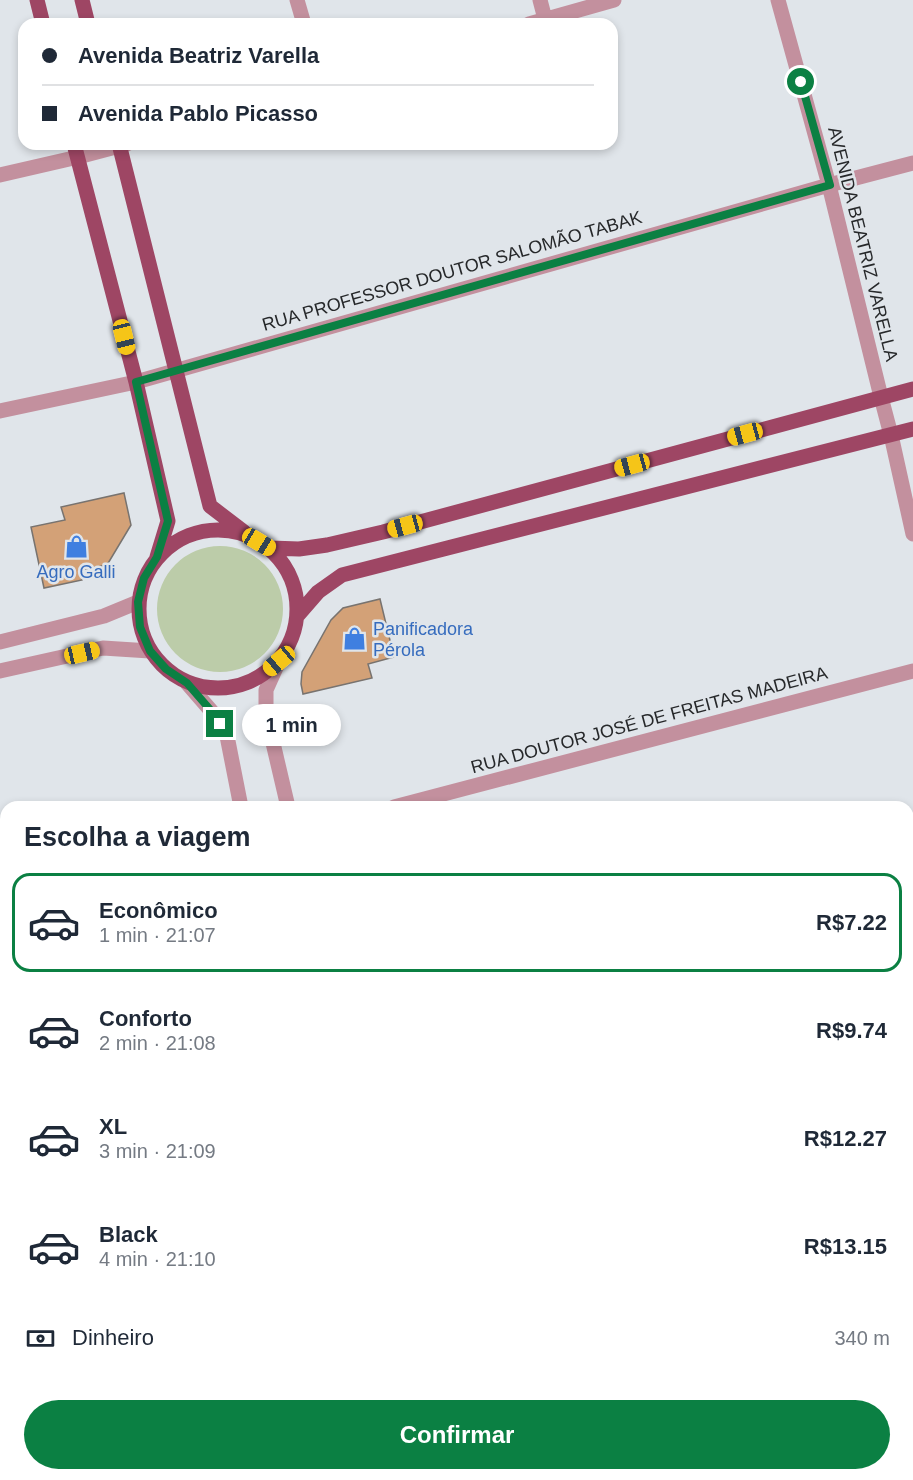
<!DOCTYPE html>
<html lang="pt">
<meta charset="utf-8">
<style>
:root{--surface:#fff;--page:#f2f2f3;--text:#1f2937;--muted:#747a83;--line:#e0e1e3;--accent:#0b8043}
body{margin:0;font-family:Arial,sans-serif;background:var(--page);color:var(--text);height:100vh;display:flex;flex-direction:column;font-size:22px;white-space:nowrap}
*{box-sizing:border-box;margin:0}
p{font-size:20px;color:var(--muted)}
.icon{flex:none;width:33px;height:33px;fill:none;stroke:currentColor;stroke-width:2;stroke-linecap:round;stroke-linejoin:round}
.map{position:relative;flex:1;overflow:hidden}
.drawer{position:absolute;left:0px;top:801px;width:914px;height:680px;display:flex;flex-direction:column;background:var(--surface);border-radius:18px 18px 0 0;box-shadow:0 3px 9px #0003}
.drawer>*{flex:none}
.hud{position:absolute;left:18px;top:18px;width:600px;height:132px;border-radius:18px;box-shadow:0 3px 9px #0003;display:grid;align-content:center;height:132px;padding:0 24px;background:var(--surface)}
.end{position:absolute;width:27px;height:27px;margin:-14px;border:8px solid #0b8043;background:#fff;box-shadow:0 0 0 3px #fff}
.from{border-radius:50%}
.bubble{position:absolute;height:42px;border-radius:21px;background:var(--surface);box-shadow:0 3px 9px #0003;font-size:20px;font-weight:700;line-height:42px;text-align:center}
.car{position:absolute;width:18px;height:36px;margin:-18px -9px;border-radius:8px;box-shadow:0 0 4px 2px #0007;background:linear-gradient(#f5c518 24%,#345 0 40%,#f5c518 0 76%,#345 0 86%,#f5c518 0)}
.hud b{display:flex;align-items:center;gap:21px;height:57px;font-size:22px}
.hud b+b{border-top:2px solid var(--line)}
.hud i{width:15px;height:15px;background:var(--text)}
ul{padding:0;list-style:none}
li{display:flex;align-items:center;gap:18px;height:99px;margin:0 12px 9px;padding:0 12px;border:3px solid transparent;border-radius:18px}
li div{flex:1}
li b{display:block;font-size:22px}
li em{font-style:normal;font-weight:700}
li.selected{border-color:var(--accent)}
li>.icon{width:54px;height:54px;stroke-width:1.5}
h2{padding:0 24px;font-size:27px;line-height:72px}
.pay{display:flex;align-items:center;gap:15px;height:66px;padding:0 24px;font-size:22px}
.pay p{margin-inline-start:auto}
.action{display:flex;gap:12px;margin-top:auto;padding:12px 24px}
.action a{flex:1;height:69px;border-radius:36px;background:var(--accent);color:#fff;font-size:24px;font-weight:700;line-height:69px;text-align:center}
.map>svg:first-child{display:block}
.education{fill:#e9d4e2}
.green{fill:#bccca9}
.building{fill:#d3a177;stroke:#78736f;stroke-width:1.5}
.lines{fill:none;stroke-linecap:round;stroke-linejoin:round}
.minor{stroke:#c3909e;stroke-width:15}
.tertiary{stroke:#c3909e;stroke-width:15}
.primary{stroke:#9e4664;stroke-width:15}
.route{stroke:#0b8043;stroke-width:8}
.labels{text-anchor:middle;stroke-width:5;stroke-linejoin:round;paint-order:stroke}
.street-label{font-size:18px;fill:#26282a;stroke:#e0e5ea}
.shop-label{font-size:18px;fill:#366cbe;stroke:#e0e5ea}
</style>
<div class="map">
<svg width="913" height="1480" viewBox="0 0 913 1480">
<rect width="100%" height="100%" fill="#e0e5ea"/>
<path class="education" d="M6,924v251l-6,1v-251z"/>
<path class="green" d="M157 609a63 63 0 1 1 126 0a63 63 0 1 1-126 0Z
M6,1175v299l253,1 -1,5h-258v-304z"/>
<path class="building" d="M124,493l7,32 -24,40 -27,5 2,10 -38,8 -13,-61 34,-7 -4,-13z
M380,599l14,58 -26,7 4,14 -69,16 -2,-10 1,-12 29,-52 12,-12z
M0,971h6v43l-6,1z
M0,1029h6v76h-6z
M6,1121v48l-6,1v-48z"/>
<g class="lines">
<path class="minor" d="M297,0l7,24
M540,0l5,19
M778,0l51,185 52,212 10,38 22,99
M529,24l85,-24
M0,175l78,-18 49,-13
M0,411l136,-29 693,-197 84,-22
M394,807l519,-136
M0,902l6,-2
M908,907l5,-1
M908,1281l5,24
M440,1474l6,6
M589,1474l2,6
M777,1474l1,6"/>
<path class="tertiary" d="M0,642l104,-26 34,-14
M279,661l-13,29v23l22,94
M0,671l103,-23 47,3
M187,683l26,30 14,23 14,71
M290,1480l1,-6
M338,1480l1,-6"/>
<path class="primary" d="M37,0l6,24
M82,0l6,24
M74,144l62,238 32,139 -11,36
M119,144l91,362 34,26
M139 609a79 79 0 1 1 158 0a79 79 0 1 1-158 0Z
M270,548l29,1 28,-4 56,-13 530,-143
M298,615l20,-23 24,-17 571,-146"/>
</g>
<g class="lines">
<path class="route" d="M220,724l-7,-11 -26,-30 -21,-14 -16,-18 -10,-24 -2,-25 6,-24 13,-21 11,-36 -32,-139 694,-197 -29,-103"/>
</g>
<defs>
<symbol id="shop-bare" viewBox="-9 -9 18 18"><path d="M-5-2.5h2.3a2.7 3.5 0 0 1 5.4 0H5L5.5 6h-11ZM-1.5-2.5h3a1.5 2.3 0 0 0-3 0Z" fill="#3f7fe0" stroke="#e0e5ea" stroke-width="2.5" paint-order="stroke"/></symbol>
</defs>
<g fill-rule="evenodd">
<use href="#shop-bare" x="60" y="530" width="33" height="33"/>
<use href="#shop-bare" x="338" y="622" width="33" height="33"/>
</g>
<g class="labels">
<g class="street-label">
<text transform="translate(863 244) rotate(76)" y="6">AVENIDA BEATRIZ VARELLA</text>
<text transform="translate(452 271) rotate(-16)" y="6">RUA PROFESSOR DOUTOR SALOMÃO TABAK</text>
<text transform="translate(649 720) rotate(-15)" y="6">RUA DOUTOR JOSÉ DE FREITAS MADEIRA</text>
</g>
<g class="shop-label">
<text x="76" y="578">Agro Galli</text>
<text x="373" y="635" text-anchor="start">Panificadora<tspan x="373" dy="21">Pérola</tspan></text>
</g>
</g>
</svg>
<i class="end from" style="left:801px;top:82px"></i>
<i class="end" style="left:220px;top:724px"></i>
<div class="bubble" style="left:242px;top:704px;width:99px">1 min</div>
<i class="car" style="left:124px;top:337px;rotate:166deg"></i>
<i class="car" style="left:745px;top:434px;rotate:255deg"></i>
<i class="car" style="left:632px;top:465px;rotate:255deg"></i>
<i class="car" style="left:405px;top:526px;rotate:255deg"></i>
<i class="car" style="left:259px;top:542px;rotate:121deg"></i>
<i class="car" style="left:82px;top:653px;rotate:77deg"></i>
<i class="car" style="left:279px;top:661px;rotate:230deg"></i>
<div class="hud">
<b><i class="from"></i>Avenida Beatriz Varella</b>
<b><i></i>Avenida Pablo Picasso</b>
</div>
<section class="drawer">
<h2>Escolha a viagem</h2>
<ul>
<li class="selected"><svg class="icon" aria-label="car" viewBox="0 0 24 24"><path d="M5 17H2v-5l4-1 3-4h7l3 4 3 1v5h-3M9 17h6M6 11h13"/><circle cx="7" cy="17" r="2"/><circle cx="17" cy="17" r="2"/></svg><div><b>Econômico</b><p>1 min · 21:07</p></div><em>R$7.22</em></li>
<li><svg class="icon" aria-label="car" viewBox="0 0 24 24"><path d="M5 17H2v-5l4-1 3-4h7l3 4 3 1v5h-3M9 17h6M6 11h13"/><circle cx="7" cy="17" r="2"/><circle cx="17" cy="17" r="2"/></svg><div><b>Conforto</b><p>2 min · 21:08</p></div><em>R$9.74</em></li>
<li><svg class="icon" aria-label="car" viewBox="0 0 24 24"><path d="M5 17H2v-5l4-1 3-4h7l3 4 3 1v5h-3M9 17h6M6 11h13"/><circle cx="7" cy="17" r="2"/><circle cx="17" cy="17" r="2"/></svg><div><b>XL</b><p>3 min · 21:09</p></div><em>R$12.27</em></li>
<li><svg class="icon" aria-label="car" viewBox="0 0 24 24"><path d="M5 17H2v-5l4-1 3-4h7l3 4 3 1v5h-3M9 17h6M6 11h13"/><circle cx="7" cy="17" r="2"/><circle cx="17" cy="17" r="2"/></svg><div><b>Black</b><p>4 min · 21:10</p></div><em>R$13.15</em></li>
</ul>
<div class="pay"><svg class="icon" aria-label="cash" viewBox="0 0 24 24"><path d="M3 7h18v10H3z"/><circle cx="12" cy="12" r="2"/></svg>Dinheiro<p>340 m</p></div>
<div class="action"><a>Confirmar</a></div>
</section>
</div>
